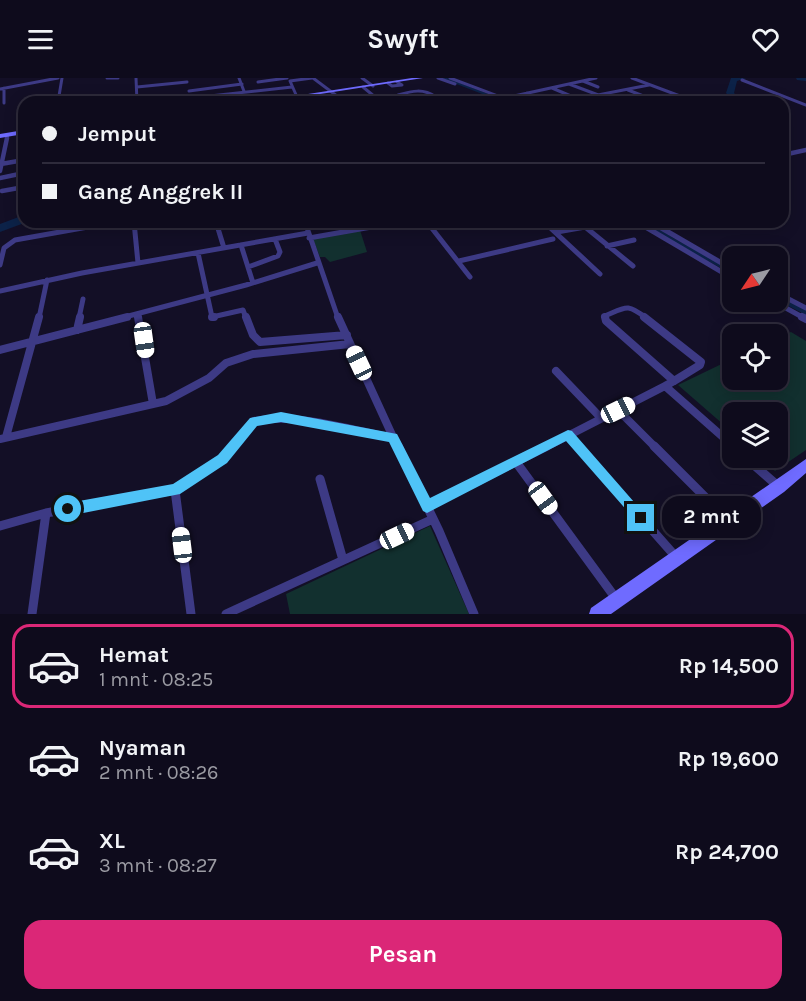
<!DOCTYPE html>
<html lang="id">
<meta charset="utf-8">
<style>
:root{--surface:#0e0b1c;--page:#1c1929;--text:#f1f3f6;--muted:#9b9ba3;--line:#2e2b3b;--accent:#db2777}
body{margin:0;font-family:Karla,sans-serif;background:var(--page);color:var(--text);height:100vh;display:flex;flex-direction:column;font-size:22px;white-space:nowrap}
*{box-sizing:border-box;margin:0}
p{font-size:20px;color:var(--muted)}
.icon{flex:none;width:33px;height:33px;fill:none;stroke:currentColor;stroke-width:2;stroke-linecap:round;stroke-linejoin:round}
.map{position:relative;height:536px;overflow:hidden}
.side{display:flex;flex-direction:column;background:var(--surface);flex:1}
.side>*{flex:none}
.top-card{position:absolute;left:18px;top:18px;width:771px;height:132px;border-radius:18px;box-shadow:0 3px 15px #0003,0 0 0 2px var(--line);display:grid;align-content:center;height:132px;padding:0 24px;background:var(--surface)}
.needle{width:39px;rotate:235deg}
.tools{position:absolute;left:722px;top:168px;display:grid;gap:12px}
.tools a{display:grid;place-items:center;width:66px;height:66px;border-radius:12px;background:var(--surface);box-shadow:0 3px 15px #0003,0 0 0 2px var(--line);font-size:30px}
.end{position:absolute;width:27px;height:27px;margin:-14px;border:8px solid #4fc3f7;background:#111;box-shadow:0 0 0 3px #111}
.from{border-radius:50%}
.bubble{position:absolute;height:42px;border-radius:18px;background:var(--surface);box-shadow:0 3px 15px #0003,0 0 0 2px var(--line);font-size:20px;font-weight:700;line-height:42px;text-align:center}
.car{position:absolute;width:18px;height:36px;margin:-18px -9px;border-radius:8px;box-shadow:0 0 4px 2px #0007;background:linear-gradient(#fff 24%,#345 0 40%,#fff 0 76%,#345 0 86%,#fff 0)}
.top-card b{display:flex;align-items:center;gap:21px;height:57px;font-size:22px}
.top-card b+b{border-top:2px solid var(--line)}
.top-card i{width:15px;height:15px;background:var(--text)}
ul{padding:10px 0 0;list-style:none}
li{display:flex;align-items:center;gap:18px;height:84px;margin:0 12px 9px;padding:0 12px;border:3px solid transparent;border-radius:18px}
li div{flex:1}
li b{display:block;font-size:22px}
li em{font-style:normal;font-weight:700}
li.current{border-color:var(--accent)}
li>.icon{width:54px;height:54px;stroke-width:1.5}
.button{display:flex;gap:12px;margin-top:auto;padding:12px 24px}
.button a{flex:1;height:69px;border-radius:18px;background:var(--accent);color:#fff;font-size:24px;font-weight:700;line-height:69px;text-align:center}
header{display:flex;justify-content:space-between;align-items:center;height:78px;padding:0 24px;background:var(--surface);font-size:27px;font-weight:700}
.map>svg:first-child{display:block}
.green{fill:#12302f}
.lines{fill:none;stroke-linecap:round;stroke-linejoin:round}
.canal{fill:#0c2248;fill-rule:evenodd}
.river{fill:#0c2248;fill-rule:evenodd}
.street-far4{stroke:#3d3a85;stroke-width:3}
.street-far3{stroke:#3d3a85;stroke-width:4.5}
.street-far2{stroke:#3d3a85;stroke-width:5}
.street-far1{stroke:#3d3a85;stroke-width:8}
.street{stroke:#3d3a85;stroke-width:9}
.secondary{fill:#6f6bff;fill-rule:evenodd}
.route{fill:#4fc3f7}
</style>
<header><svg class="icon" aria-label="menu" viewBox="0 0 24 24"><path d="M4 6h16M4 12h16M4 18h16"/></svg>Swyft<svg class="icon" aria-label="heart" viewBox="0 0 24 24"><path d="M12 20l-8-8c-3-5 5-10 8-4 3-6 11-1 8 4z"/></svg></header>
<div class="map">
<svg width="806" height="536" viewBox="0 0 806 536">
<rect width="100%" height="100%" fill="#130f26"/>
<path class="green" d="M360,152l7,22 -37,10 -5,-5h-5l-7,-18z
M791,254l15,9v109l-31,21 -14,-13h16v-46h-45v20l-54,-47 54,-26v21h45v-42z
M430,448l39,88h-179l-4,-20z"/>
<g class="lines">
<path class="canal" d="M441,0h6l62,24h-6z
M643,144h7l23,16 59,31v5l-63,-34z
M777,216l29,14v7l-29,-15z"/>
<path class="river" d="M731,0h15l-9,3 -3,12 8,9h-8l-8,-9z
M796,0h10v3l-9,-1z
M24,137v7h3l-27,10v-8z"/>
<path class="street-far4" d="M107,0h11
M136,0l1,24
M239,0l9,24
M313,0l32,24
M362,0l11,8
M438,0l17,6
M450,0l64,24
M632,0l64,24
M742,2l64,25
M583,3l15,6
M258,4l29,-4
M388,5l4,3 10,-1 -5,-3
M569,6l48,18
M137,9l50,-5
M363,9l18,15
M4,10v15
M552,10l26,11
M0,11l58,-11
M628,12l18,7
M189,13l53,-7
M527,15l16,9
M297,19l-7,-16 22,-3
M191,20l101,-11
M137,22l20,-3
M97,23l40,-4
M58,24l4,-24
M402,24l-4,-7c14,-4 25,-7 38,2
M431,24l21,-4 9,4
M487,24l109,-24
M562,24l87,-17
M630,24l16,-5
M7,61l1,-4"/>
<path class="street-far3" d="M783,77l23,-5
M1,86l23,-4
M0,93l7,-33
M0,100l24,-5
M2,113l22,-4"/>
<path class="street-far2" d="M134,144l4,41
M216,144l8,26
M305,144l33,96
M427,144l43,55
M544,144l56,52
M637,144l95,56
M651,144l81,47
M218,148l17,-4
M584,148l49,40
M591,148l26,-4
M557,154l34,-6 -3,-4
M309,160l91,-16
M241,167l12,38
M607,168l27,-6
M198,175l14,64 31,-7 3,8
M459,183l94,-22
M0,187l4,-17 11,-8 101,-18
M248,189l30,-11 2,-4 -5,-13
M0,213l82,-18 226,-40
M777,215l29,15
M775,224l29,16
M138,236l1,4
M39,240l8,-38
M79,240l4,-19
M121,240l125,-33 71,-22
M605,240v-2c21,-9 22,-13 41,2"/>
<path class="street-far1" d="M138,239l15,87
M212,239h2
M246,239l7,18 7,7 87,-7
M338,239l60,131
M605,239l1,4 68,60
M644,239l57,45 -1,3 -26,16
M802,239l4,2
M77,252l3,-13
M0,272l127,-33
M556,293l45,47
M665,308l9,-5
M618,332l38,38
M568,357l11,13
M6,359l33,-120
M0,361l166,-38 43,-23 17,-15 27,-9 97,-10
M232,370l22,-27c45,-8 94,8 139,17
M544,370l121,-62 67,59"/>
<path class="street" d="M398,368l41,85 35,83
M578,368l98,111
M654,368l76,76
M746,380l33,29
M516,384l101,138
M320,401l23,81
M175,412l16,124
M427,429l120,-61
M0,448l46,-13 129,-23 48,-31 10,-13
M32,536l14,-101
M226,536l207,-95"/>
<path class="secondary" d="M412,0h11l-154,24h-13z
M24,52v4l-24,4v-4z
M806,381v14l-22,19 -173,122h-22l2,-6z"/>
</g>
<path class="route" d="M281,334l116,22 33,64 138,-68 4,1 76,87 -2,4 -5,2 -4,-2 -71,-81 -139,72 -4,-2 -34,-69 -108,-20 -24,4 -30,37 -47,31 -112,22 -5,-2 -2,-5 2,-4 5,-2 105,-19 45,-29 32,-37z"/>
</svg>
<div class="tools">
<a><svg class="needle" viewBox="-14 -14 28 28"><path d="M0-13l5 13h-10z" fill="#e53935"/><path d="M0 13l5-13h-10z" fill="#9b9ba3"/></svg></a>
<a><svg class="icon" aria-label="locate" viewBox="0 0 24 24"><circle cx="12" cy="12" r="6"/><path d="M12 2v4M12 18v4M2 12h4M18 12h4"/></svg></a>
<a><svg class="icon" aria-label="layers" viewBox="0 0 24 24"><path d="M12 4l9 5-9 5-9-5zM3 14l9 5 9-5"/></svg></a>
</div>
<i class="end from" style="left:68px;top:431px"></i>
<i class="end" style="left:641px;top:440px"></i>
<div class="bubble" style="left:662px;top:418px;width:99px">2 mnt</div>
<i class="car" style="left:144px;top:262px;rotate:172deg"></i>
<i class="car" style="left:359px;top:285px;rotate:335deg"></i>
<i class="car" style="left:618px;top:332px;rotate:64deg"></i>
<i class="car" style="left:543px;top:420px;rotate:144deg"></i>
<i class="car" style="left:397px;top:458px;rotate:65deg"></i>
<i class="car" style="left:182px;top:467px;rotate:353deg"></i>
<div class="top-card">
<b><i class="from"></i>Jemput</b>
<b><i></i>Gang Anggrek II</b>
</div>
</div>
<section class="side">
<ul>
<li class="current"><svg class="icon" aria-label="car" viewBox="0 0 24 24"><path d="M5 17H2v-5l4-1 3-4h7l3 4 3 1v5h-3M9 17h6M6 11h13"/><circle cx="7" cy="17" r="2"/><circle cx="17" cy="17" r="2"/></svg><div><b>Hemat</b><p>1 mnt · 08:25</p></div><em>Rp 14,500</em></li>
<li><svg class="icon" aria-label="car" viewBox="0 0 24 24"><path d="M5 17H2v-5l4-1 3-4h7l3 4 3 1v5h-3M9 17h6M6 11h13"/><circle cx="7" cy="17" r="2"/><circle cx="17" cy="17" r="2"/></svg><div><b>Nyaman</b><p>2 mnt · 08:26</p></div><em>Rp 19,600</em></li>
<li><svg class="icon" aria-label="car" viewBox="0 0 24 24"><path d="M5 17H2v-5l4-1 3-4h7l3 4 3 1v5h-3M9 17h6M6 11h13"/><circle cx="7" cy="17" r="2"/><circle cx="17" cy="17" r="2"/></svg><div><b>XL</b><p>3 mnt · 08:27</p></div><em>Rp 24,700</em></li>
</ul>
<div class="button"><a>Pesan</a></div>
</section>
